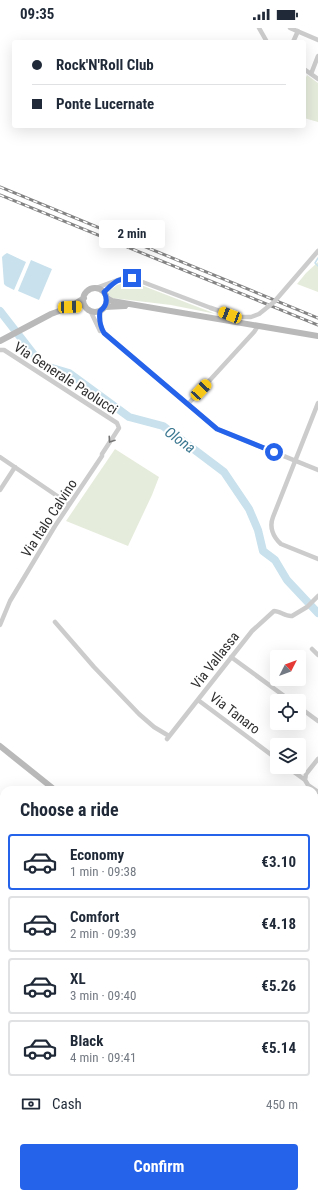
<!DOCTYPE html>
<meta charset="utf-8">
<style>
:root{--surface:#fff;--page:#f6f6f7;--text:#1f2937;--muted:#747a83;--line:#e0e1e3;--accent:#2563eb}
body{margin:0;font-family:"Roboto Condensed",sans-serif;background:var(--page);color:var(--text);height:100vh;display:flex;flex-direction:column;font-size:15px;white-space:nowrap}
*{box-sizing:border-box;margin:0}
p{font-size:13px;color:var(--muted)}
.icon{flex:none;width:22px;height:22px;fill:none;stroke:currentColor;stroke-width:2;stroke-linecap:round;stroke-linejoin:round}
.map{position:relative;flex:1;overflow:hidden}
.side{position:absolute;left:0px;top:758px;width:318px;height:412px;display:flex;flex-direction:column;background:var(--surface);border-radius:12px 12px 0 0;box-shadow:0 4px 16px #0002}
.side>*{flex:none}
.banner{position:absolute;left:12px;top:12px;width:294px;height:88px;border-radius:4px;box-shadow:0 4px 16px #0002;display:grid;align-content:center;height:88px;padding:0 20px;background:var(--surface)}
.needle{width:26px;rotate:48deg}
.buttons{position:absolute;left:270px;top:622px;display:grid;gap:8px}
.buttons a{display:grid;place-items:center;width:36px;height:36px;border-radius:4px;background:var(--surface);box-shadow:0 4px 16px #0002;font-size:20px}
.end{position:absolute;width:18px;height:18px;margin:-9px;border:5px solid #2563eb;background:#fff;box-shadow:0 0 0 2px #fff}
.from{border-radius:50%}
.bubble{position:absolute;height:28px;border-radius:4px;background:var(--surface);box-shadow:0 4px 16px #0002;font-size:13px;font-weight:700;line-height:28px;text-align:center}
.car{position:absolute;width:12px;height:24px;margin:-12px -6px;border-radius:5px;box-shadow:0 0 3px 1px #0007;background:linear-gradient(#f5c518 24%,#345 0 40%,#f5c518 0 76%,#345 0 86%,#f5c518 0)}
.banner b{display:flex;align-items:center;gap:14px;height:38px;font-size:15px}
.banner b+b{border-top:1px solid var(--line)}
.banner i{width:10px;height:10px;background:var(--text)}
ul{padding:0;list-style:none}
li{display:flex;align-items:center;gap:12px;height:56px;margin:0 8px 6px;padding:0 12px;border:2px solid var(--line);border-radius:4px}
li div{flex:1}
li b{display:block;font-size:15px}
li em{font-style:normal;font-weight:700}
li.selected{border-color:var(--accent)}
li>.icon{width:36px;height:36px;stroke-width:1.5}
h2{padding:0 20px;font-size:18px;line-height:48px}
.pay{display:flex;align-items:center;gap:10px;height:44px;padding:0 20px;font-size:15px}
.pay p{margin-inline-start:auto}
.cta{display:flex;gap:8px;margin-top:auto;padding:8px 20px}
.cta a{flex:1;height:46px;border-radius:4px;background:var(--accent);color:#fff;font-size:16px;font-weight:700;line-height:46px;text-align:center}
.status{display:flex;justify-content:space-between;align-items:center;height:28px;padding:0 20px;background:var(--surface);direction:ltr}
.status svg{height:11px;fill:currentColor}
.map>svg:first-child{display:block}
.green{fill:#e6ecdc}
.water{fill:#c8e1ec}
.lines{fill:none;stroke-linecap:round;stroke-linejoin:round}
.stream{stroke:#c8e1ec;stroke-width:1.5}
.river{stroke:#c8e1ec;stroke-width:8}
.street{stroke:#ccc;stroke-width:4.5}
.secondary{stroke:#b9b9b9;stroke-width:6}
.highway{stroke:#969696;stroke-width:8}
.rail-casing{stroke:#848484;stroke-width:3}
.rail{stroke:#fff;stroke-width:1.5;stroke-dasharray:4.5;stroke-linecap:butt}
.street-bridge{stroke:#ccc;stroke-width:4.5}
.oneway{stroke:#767676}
.route{stroke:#2563eb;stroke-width:5}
.labels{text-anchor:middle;stroke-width:4;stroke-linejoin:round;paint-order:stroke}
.street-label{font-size:14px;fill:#2f2f2f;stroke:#fff}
.water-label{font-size:15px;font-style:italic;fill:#3c7891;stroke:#fff}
</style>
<div class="status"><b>09:35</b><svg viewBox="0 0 49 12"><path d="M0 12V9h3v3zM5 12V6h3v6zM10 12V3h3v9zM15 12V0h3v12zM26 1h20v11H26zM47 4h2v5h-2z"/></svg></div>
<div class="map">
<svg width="318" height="1170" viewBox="0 0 318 1170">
<rect width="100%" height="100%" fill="#fff"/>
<path class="green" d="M307,47l11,8v39l-14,-4v-36z
M318,234v30l-21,-8 9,-11z
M127,254h5l9,3 75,29 -45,-9 -59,-7 -4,-4 1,-3 8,-6z
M115,421l44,28 -7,18 -24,51 -62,-25z"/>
<path class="water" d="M7,225l19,9 -12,28 -8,-4 -2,-2 -2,-27 2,-2z
M31,232l21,9 -13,31 -21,-9z"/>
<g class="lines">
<path class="stream" d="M318,230l-3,5 3,3"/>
<path class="river" d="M0,283l42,54 27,8 60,44 34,9 61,46 25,37 9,21 5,21 12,9 12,20 31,33"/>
<path class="street" d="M259,0l8,14
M290,0l28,12
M293,14l5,-11
M304,41l14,10
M311,46l7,-18
M96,260l27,-10h9l79,30
M104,265l10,-10
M90,282l10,21
M100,283v13l4,9 113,96 101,41
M0,322h4l113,73 2,5 -17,26v2l-47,70 -45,75 -10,24
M318,375l-45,114c-4,10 0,20 8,27l37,15
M188,376l66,-72 4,-6
M0,429l69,47
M0,462l15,-23
M55,594l39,45 45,47 15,13 15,9
M312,621l6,6
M231,629l60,44
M198,672l79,59
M299,679l19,14
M167,711l85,-108 22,-20c6,0 12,6 18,5l15,-9 11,-11
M318,731l-12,15 -1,6 3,5 10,7
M287,739l18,13
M314,889l4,-8
M0,893l4,4"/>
<path class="secondary" d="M83 272a12 12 0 1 1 24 0a12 12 0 1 1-24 0Z
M107,270l5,3 206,35
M105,279l20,-1
M0,313l51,-27 19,-7 14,-9
M0,718l55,44
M314,967l4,3"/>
<path class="highway" d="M0,1126l4,3
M0,1142l4,3
M29,1166l5,4
M49,1166l5,4"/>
<defs>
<path id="rail" d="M0,159l318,131
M0,167l318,130
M0,1088l4,3
M131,1166l8,4"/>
</defs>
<use href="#rail" class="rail-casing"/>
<use href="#rail" class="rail"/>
<path class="street-bridge" d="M211,280l26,9h14l8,-3 15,-12 44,-51"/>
</g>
<defs><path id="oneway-chevron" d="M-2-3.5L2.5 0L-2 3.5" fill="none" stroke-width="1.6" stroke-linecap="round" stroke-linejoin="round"/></defs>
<use class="oneway" href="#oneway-chevron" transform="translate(111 412) rotate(124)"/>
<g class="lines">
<path class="route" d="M132,250c-16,1 -17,4 -28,14 4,8 3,14 -4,19 -1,7 0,15 4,22l113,96 57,23"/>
</g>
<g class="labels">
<g class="street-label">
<text transform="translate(66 350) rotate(33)" y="5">Via Generale Paolucci</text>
<text transform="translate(49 490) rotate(-57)" y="5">Via Italo Calvino</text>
<text transform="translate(215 632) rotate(-52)" y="5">Via Vallassa</text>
<text transform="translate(235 685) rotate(37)" y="5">Via Tanaro</text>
</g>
<g class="water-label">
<text transform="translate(180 412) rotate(36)" y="5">Olona</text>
</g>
</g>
</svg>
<div class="buttons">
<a><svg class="needle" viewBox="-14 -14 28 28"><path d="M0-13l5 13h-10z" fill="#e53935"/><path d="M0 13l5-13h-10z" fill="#747a83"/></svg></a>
<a><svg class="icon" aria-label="locate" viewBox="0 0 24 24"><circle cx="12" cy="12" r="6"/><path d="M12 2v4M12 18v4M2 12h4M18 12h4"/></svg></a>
<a><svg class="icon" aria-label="layers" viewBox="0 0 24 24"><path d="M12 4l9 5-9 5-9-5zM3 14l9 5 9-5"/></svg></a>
</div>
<i class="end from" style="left:274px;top:424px"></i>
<i class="end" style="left:132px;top:250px"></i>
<div class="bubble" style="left:99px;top:192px;width:66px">2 min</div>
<i class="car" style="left:70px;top:279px;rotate:88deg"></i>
<i class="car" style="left:230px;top:287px;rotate:291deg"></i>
<i class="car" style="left:201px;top:362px;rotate:43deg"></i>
<div class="banner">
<b><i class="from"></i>Rock'N'Roll Club</b>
<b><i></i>Ponte Lucernate</b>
</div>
<section class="side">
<h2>Choose a ride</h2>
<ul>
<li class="selected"><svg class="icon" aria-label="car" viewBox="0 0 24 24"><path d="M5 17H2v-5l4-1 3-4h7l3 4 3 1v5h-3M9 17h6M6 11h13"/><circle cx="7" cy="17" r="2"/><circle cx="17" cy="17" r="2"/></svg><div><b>Economy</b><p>1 min · 09:38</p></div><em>€3.10</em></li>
<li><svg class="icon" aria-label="car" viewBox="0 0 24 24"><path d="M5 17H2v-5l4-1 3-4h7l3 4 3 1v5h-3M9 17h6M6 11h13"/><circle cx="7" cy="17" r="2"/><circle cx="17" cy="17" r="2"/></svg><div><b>Comfort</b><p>2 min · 09:39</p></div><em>€4.18</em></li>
<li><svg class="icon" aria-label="car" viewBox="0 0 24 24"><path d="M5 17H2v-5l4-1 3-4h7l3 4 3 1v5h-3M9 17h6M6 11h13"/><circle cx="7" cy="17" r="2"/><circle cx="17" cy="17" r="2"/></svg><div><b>XL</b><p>3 min · 09:40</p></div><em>€5.26</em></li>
<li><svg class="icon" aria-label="car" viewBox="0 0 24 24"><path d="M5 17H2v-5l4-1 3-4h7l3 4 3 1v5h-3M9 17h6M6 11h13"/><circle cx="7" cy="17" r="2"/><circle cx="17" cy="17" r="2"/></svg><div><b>Black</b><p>4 min · 09:41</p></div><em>€5.14</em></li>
</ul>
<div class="pay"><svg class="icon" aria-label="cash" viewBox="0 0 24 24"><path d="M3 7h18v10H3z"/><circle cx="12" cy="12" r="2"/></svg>Cash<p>450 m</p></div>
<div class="cta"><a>Confirm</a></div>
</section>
</div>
